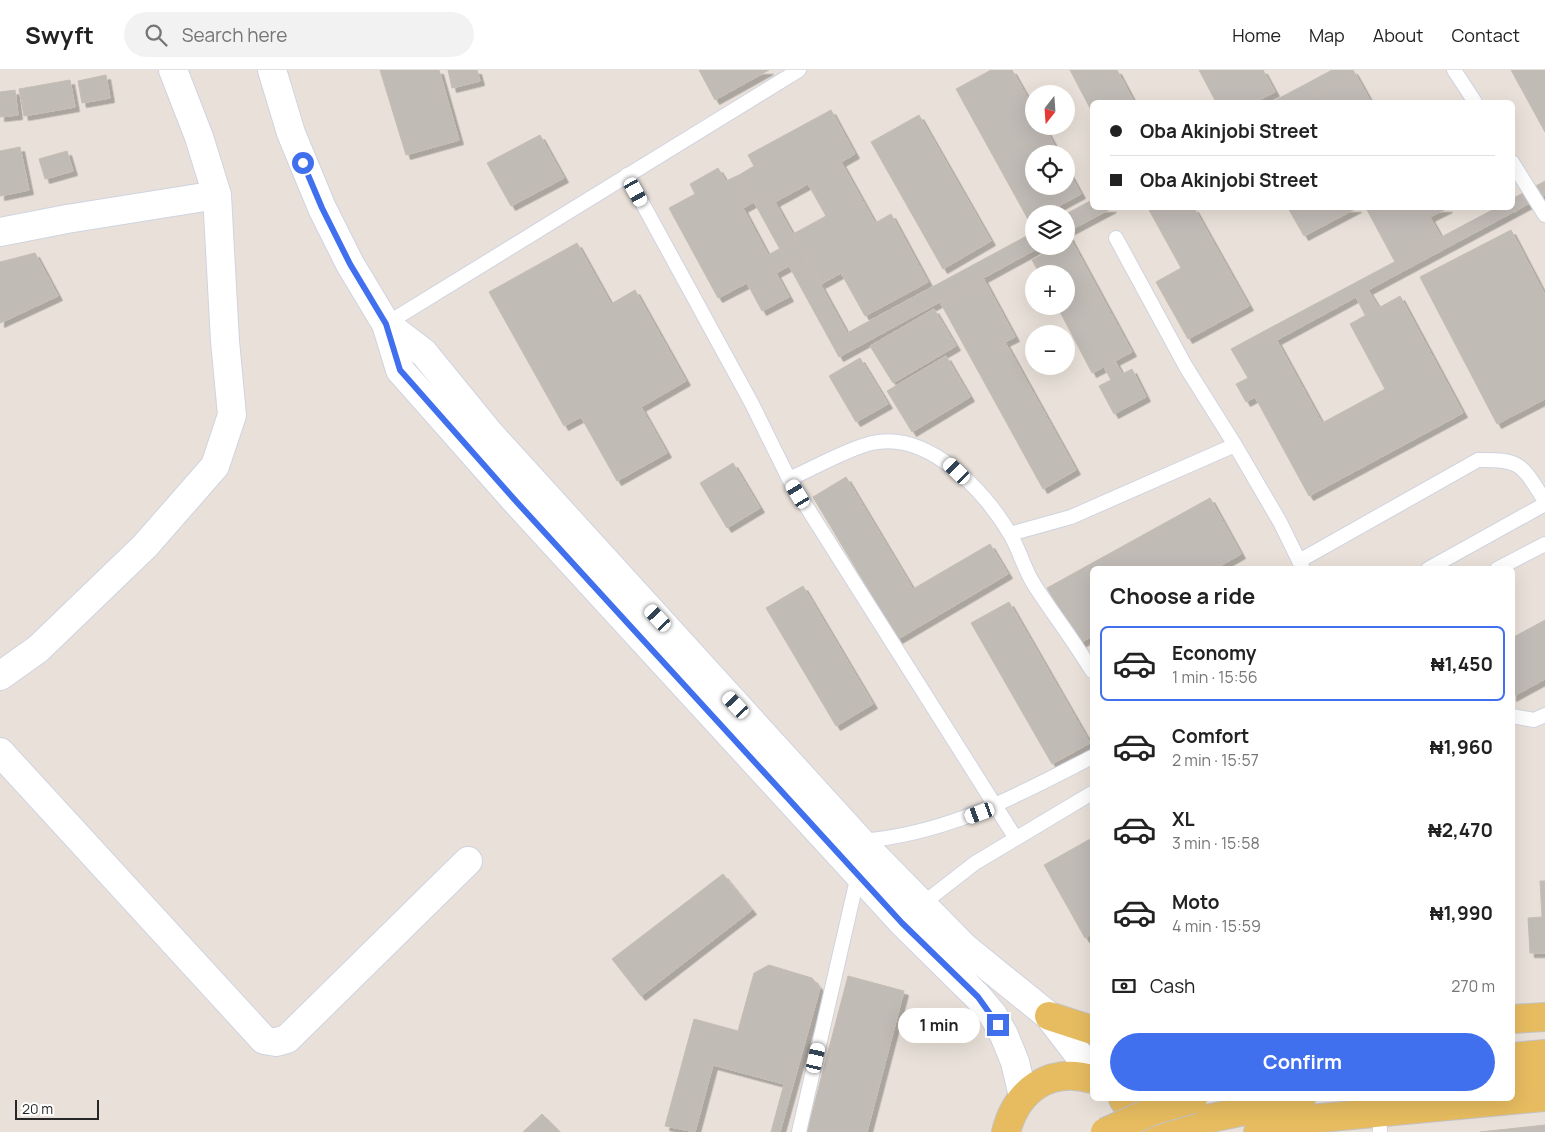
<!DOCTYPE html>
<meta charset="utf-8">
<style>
:root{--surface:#fff;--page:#f2f2f2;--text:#222;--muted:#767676;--line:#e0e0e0;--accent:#4170ee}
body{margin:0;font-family:Manrope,sans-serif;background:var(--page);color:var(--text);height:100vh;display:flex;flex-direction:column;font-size:19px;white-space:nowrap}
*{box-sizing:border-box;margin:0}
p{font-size:16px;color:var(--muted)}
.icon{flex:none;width:28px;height:28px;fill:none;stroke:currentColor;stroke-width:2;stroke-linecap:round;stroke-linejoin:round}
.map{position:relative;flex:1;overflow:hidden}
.details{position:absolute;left:1090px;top:496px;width:425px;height:535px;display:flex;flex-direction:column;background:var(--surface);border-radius:8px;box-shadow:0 5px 20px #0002}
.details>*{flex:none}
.top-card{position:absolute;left:1090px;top:30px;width:425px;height:110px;border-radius:8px;box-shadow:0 5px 20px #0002;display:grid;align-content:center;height:110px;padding:0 20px;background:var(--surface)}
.needle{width:32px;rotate:197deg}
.tools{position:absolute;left:1025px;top:15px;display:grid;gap:10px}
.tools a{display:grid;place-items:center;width:50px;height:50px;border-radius:50%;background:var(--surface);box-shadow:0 5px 20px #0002;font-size:25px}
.scale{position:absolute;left:15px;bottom:12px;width:84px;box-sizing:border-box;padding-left:5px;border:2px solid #272727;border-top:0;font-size:14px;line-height:18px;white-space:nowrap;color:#272727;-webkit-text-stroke:4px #fff;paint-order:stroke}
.end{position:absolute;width:22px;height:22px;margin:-11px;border:6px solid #4170ee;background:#fff;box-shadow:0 0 0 2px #fff}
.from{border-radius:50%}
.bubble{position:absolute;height:35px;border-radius:18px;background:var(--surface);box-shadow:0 5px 20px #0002;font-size:16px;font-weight:700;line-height:35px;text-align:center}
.car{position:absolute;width:15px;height:30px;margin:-15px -8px;border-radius:6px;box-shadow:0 0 4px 1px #0007;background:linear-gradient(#fff 24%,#345 0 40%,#fff 0 76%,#345 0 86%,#fff 0)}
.top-card b{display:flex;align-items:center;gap:18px;height:48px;font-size:19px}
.top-card b+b{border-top:1px solid var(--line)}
.top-card i{width:12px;height:12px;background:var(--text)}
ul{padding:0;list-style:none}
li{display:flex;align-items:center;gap:15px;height:75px;margin:0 10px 8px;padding:0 10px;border:2px solid transparent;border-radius:8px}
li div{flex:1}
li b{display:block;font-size:19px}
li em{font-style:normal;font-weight:700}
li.on{border-color:var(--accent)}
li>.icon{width:45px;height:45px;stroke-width:1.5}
h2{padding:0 20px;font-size:22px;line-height:60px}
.pay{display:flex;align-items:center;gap:12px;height:55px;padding:0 20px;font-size:19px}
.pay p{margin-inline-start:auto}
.button{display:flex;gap:10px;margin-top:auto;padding:10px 20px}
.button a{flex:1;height:58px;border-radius:30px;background:var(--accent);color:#fff;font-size:20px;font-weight:700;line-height:58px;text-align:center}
header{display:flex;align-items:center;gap:30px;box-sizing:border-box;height:70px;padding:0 25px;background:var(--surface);border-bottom:1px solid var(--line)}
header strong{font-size:24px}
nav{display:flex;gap:28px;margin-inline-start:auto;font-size:18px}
.search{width:350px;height:45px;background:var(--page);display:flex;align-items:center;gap:12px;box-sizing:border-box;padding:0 18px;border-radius:28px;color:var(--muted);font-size:19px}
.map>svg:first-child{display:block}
.building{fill:#c1bbb6;stroke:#c4bdb3;filter:url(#shadow)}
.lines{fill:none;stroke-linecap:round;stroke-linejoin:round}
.service-casing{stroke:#cfd3e0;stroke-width:16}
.minor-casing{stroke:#cfd3e0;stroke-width:30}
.tertiary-casing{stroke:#cfd3e0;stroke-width:30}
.primary-casing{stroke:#c3c3c3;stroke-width:30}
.service{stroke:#fff;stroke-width:14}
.minor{stroke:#fff;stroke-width:28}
.tertiary{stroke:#fff;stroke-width:28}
.primary{stroke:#e7bc60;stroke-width:28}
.primary-bridge-casing{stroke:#c3c3c3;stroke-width:30;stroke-linecap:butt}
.primary-bridge{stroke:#e7bc60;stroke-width:28}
.route{stroke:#4170ee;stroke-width:6}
</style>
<header>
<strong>Swyft</strong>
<div class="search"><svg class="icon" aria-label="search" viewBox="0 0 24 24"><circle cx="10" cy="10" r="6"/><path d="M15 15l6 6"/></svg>Search here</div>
<nav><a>Home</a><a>Map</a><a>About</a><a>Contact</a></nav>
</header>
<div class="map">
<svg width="1545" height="1062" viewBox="0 0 1545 1062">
<defs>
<filter id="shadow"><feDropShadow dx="4.5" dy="4.5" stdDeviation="0" flood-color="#0004"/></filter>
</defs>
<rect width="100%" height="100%" fill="#e9e1d9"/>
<path class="building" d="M380,0h59l20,70 -53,15z
M448,0h29l3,11 -28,7z
M699,0h70l-54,30z
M991,0h21l22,39v17h10l15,28h-25v32h32v-19l15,27 -37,20h-10v5l-5,2 -73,-132z
M1070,0h47l17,32h-42v10z
M1199,0h64l12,22 -20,10h-39z
M1332,0h21l3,5 -51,27h-33z
M1511,0h34v62z
M106,5l4,23 -28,5 -4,-22z
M1356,5l15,27h-66z
M70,10l5,27 -51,9 -5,-27z
M15,20l3,25 -18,2v-25z
M831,40l24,44 -14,8 34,61 16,-9 37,68 -63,34 -24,-43 -20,11 -28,-50 33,-18 -18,-32 -33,18 -5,-9 -16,9 -15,-27 15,-9 -6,-11z
M919,45l72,126 -48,28 -72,-127z
M540,65l24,43 -53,28 -24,-43z
M20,77l9,43 -29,6v-45z
M67,81l6,20 -28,8 -6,-20z
M718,98l8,13 13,-6 15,27 -11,6 25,47 11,-6 10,17 -13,7 13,24 -27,14 -15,-28 -29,15 -49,-90 26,-14 -5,-10z
M1545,111v14l-177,95 11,18 -14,7 -9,-18 -79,43 -7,-12 226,-120h16v-9z
M770,123l77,140 187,-101v14h8l-203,111 -85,-155z
M1092,130v8h20l-45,24 4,8 -5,2v-28z
M1148,138h46l55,98 -61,33 -32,-57 25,-14z
M1288,138h69l-53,28z
M1366,138h82l-18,9 11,20 -46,25z
M1511,160l34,65v104l-48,25 -77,-147z
M1071,170l61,112 -40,21 -35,-67h9v-32h-26l-8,-14 27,-14h7v-4z
M577,173l34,61 24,-14 51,91 -45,26 26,46 -50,28 -36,-64 -17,9 -75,-134z
M35,183l23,43 -58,27v-61z
M983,208l32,59 -10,5 71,128 -33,19 -103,-187z
M1400,226l63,117 -154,83 -54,-99 -9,5 -10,-18 12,-6 -17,-29 39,-21 52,95 63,-34 -35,-65z
M934,239l22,37 -63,37 -23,-37z
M946,286l24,41 -58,35 -25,-41z
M860,288l28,46 -32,18 -27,-46z
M1115,291l7,13 -11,6 -7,-13z
M1132,299l14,28 -32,17 -15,-28z
M733,393l27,45 -33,20 -27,-45z
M846,407l67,112 77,-45 18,30 -110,65 -85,-142z
M1210,428l31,56 -26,15h-123v67l-13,8 -32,-56z
M803,516l70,118 -37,22 -70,-118z
M1009,532l81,141 -38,21 -81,-141z
M1545,550v59l-33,18v-59z
M1092,768v96l-7,4 -41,-73z
M723,804l29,36 -111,86 -29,-37z
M1540,811h5v72h-15l-2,-35 14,-1z
M769,895l43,13 8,10 -40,144h-9l13,-48 -71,-19 -18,67 -30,-6 29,-107 44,12 16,-58z
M848,906l56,15 -37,141h-60z
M542,1044l18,18h-37z
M1545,1055v7h-65z"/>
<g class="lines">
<defs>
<path id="service" d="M1454,0l21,32
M1512,92l33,53
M627,105l125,229 37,75 226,358
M1116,168l70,129 49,78
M386,254l413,-254
M789,409c23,-10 60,-31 83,-36 56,-13 113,48 138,91 10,16 14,36 25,52 18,28 39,55 57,85
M1010,464l61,-17 164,-72 45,77 23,47
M1299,491l179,-101c45,-1 44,6 67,41
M1428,499l117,-65
M1497,499l48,-25
M1512,646l22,4 11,-5
M860,771c88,-7 156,-45 232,-84
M921,835l54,-42 117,-70
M1379,1042l1,20
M799,1062l59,-257"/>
<path id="minor" d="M0,162l67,-13 150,-24
M0,606l38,-27 107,-103 70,-80 17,-51 -7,-74 -8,-146 -18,-58 -26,-67
M0,682l264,288 12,2 11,-3 181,-178"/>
<path id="tertiary" d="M272,0l19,63 31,75 28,56 36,60 14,46 114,129 389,424 75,74 15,18 11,20 11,27 8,34
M386,254l38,29 66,81 370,407 105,107 84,68 43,56"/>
<path id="primary" d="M1049,946l43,14
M1512,949l33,-2
M1512,987l33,-3
M1512,1007l33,-4
M1123,1029l13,20 2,13
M1006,1062c11,-42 43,-65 86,-53
M1165,1062l23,-9 113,-24
M1258,1062l42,-12 245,-23"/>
</defs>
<use href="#service" class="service-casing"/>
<use href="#minor" class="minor-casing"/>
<use href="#tertiary" class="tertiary-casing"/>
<use href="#primary" class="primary-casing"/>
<use href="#service" class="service"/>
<use href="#minor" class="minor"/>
<use href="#tertiary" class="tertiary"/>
<use href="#primary" class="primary"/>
<defs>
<path id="primary-bridge" d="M1105,1062l50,-22 38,-11"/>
</defs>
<use href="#primary-bridge" class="primary-bridge-casing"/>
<use href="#primary-bridge" class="primary-bridge"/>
</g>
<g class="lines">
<path class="route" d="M303,93l19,45 28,56 36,60 14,46 114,129 388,424 76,74 20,28"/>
</g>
</svg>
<div class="tools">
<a><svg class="needle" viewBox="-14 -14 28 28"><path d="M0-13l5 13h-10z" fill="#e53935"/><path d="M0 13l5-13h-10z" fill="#767676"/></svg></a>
<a><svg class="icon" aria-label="locate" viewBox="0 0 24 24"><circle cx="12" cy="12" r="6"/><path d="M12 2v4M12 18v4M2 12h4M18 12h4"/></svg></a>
<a><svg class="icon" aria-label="layers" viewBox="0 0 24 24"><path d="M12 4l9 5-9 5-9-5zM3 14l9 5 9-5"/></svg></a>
<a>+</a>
<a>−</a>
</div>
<div class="scale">20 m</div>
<i class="end from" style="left:303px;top:93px"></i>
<i class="end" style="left:998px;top:955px"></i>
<div class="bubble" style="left:898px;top:938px;width:82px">1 min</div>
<i class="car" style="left:636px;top:122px;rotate:151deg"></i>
<i class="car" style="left:957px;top:401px;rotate:314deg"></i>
<i class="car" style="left:798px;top:424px;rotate:329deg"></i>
<i class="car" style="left:658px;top:548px;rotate:317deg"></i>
<i class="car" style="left:736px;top:635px;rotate:317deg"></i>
<i class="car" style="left:980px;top:743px;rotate:250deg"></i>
<i class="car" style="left:816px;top:988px;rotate:13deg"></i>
<div class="top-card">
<b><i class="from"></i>Oba Akinjobi Street</b>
<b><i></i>Oba Akinjobi Street</b>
</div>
<section class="details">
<h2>Choose a ride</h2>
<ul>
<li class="on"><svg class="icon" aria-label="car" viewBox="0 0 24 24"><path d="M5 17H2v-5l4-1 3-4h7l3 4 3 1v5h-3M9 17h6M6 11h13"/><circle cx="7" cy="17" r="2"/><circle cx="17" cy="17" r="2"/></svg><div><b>Economy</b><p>1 min · 15:56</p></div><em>₦1,450</em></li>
<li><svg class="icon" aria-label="car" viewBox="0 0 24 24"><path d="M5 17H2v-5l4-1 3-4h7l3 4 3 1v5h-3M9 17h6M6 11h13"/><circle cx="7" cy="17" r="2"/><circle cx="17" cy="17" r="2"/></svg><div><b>Comfort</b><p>2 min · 15:57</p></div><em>₦1,960</em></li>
<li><svg class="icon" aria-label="car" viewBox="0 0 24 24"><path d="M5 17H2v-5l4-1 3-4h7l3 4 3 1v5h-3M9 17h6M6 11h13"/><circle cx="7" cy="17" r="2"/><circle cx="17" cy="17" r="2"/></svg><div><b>XL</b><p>3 min · 15:58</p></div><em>₦2,470</em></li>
<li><svg class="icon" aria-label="car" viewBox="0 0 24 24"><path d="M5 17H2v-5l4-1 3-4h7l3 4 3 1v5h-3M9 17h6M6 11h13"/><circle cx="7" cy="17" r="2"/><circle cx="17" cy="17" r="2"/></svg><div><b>Moto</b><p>4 min · 15:59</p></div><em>₦1,990</em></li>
</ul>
<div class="pay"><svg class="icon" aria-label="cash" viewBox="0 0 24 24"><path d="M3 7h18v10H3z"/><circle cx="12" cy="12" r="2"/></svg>Cash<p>270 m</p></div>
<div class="button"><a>Confirm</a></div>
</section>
</div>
